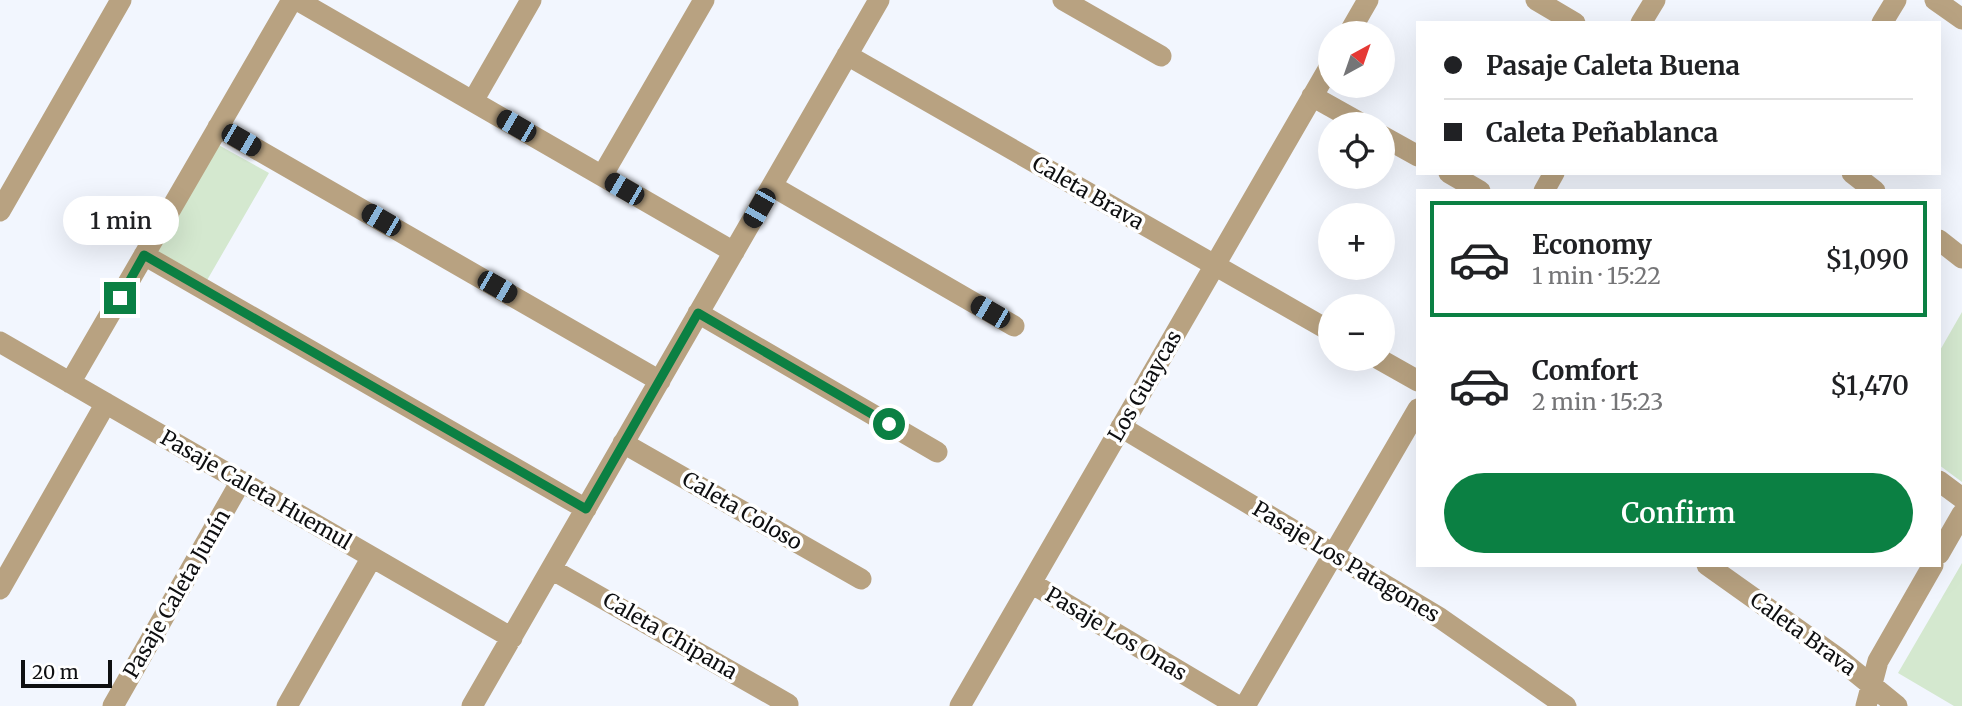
<!DOCTYPE html>
<meta charset="utf-8">
<style>
:root{--surface:#fff;--page:#f6f6f6;--text:#202124;--muted:#757577;--line:#e0e0e0;--accent:#0b8043}
body{margin:0;font-family:Merriweather,serif;background:var(--page);color:var(--text);height:100vh;display:flex;flex-direction:column;font-size:26px;white-space:nowrap}
*{box-sizing:border-box;margin:0}
p{font-size:23px;color:var(--muted)}
.icon{flex:none;width:38px;height:38px;fill:none;stroke:currentColor;stroke-width:2;stroke-linecap:round;stroke-linejoin:round}
.map{position:relative;flex:1;overflow:hidden}
.sheet{position:absolute;left:1416px;top:189px;width:525px;height:378px;display:flex;flex-direction:column;background:var(--surface);border-radius:0px;box-shadow:0 7px 28px #0002}
.sheet>*{flex:none}
.hud{position:absolute;left:1416px;top:21px;width:525px;height:154px;border-radius:0px;box-shadow:0 7px 28px #0002;display:grid;align-content:center;height:154px;padding:0 28px;background:var(--surface)}
.needle{width:46px;rotate:40deg}
.controls{position:absolute;left:1318px;top:21px;display:grid;gap:14px}
.controls a{display:grid;place-items:center;width:77px;height:77px;border-radius:50%;background:var(--surface);box-shadow:0 7px 28px #0002;font-size:35px}
.scale{position:absolute;left:21px;bottom:18px;width:91px;box-sizing:border-box;padding-left:7px;border:4px solid #0e0f11;border-top:0;font-size:19px;line-height:24px;white-space:nowrap;color:#0e0f11;-webkit-text-stroke:5px #fff;paint-order:stroke}
.end{position:absolute;width:32px;height:32px;margin:-16px;border:9px solid #0b8043;background:#fff;box-shadow:0 0 0 4px #fff}
.from{border-radius:50%}
.bubble{position:absolute;height:49px;border-radius:24px;background:var(--surface);box-shadow:0 7px 28px #0002;font-size:23px;font-weight:600;line-height:49px;text-align:center}
.car{position:absolute;width:21px;height:42px;margin:-21px -10px;border-radius:9px;box-shadow:0 0 5px 2px #0007;background:linear-gradient(#222 24%,#8ab4d8 0 40%,#222 0 76%,#8ab4d8 0 86%,#222 0)}
.hud b{display:flex;align-items:center;gap:24px;height:66px;font-size:26px}
.hud b+b{border-top:2px solid var(--line)}
.hud i{width:18px;height:18px;background:var(--text)}
ul{padding:12px 0 0;list-style:none}
li{display:flex;align-items:center;gap:21px;height:116px;margin:0 14px 10px;padding:0 14px;border:4px solid transparent;border-radius:0px}
li div{flex:1}
li b{display:block;font-size:26px}
li em{font-style:normal;font-weight:600}
li.on{border-color:var(--accent)}
li>.icon{width:63px;height:63px;stroke-width:1.5}
.action{display:flex;gap:14px;margin-top:auto;padding:14px 28px}
.action a{flex:1;height:80px;border-radius:42px;background:var(--accent);color:#fff;font-size:28px;font-weight:600;line-height:80px;text-align:center}
.map>svg:first-child{display:block}
.green{fill:#d4e8cf}
.lines{fill:none;stroke-linecap:round;stroke-linejoin:round}
.minor{stroke:#b8a281;stroke-width:21}
.route{stroke:#0b8043;stroke-width:9}
.labels{text-anchor:middle;stroke-width:7;stroke-linejoin:round;paint-order:stroke}
.street-label{font-size:21px;fill:#0e0f11;stroke:#fff}
</style>
<div class="map">
<svg width="1962" height="706" viewBox="0 0 1962 706">
<rect width="100%" height="100%" fill="#f2f6fe"/>
<path class="green" d="M215,143l54,30 -63,109 -53,-30z
M1962,312v170l-23,-17v-113z
M1962,563v143h-8l-56,-33z"/>
<g class="lines">
<path class="minor" d="M297,0l437,252
M1063,0l98,56
M1536,0l39,23
M1935,0l27,19
M1641,23l14,-23
M1882,23l14,-23
M1349,33l19,-33
M847,55l483,276
M1312,96l50,28
M473,101l58,-101
M218,127l442,254
M1382,136l36,20
M1449,173l31,18
M1852,173l23,18
M602,176l102,-176
M772,186l242,140
M1544,191l10,-18
M0,211l121,-211
M1939,240l23,18
M144,255l442,254
M698,313l239,139
M0,342l512,296
M1379,359l39,22
M70,383l222,-383
M1121,427l319,191 126,88
M623,443l238,136
M1939,481l23,17
M1939,554l23,-40
M1707,565l131,93 59,48
M551,569l237,135
M1031,583l207,123
M0,589l106,-186
M113,706l128,-225
M287,706l85,-149
M472,706l407,-706
M960,706l370,-640
M1245,706l173,-297
M1866,706l12,-45 55,-96"/>
</g>
<g class="lines">
<path class="route" d="M120,298l24,-43 442,254 112,-196 191,111"/>
</g>
<g class="labels">
<g class="street-label">
<text transform="translate(1088 193) rotate(30)" y="7">Caleta Brava</text>
<text transform="translate(1145 386) rotate(-60)" y="7">Los Guaycas</text>
<text transform="translate(256 490) rotate(30)" y="7">Pasaje Caleta Huemul</text>
<text transform="translate(742 511) rotate(30)" y="7">Caleta Coloso</text>
<text transform="translate(1346 562) rotate(31)" y="7">Pasaje Los Patagones</text>
<text transform="translate(177 594) rotate(-60)" y="7">Pasaje Caleta Junín</text>
<text transform="translate(1116 634) rotate(31)" y="7">Pasaje Los Onas</text>
<text transform="translate(1803 634) rotate(36)" y="7">Caleta Brava</text>
<text transform="translate(670 636) rotate(30)" y="7">Caleta Chipana</text>
</g>
</g>
</svg>
<div class="controls">
<a><svg class="needle" viewBox="-14 -14 28 28"><path d="M0-13l5 13h-10z" fill="#e53935"/><path d="M0 13l5-13h-10z" fill="#757577"/></svg></a>
<a><svg class="icon" aria-label="locate" viewBox="0 0 24 24"><circle cx="12" cy="12" r="6"/><path d="M12 2v4M12 18v4M2 12h4M18 12h4"/></svg></a>
<a>+</a>
<a>−</a>
</div>
<div class="scale">20 m</div>
<i class="end from" style="left:889px;top:424px"></i>
<i class="end" style="left:120px;top:298px"></i>
<div class="bubble" style="left:63px;top:196px;width:116px">1 min</div>
<i class="car" style="left:516px;top:126px;rotate:300deg"></i>
<i class="car" style="left:241px;top:140px;rotate:120deg"></i>
<i class="car" style="left:624px;top:189px;rotate:300deg"></i>
<i class="car" style="left:759px;top:208px;rotate:210deg"></i>
<i class="car" style="left:381px;top:220px;rotate:300deg"></i>
<i class="car" style="left:497px;top:287px;rotate:120deg"></i>
<i class="car" style="left:990px;top:312px;rotate:300deg"></i>
<div class="hud">
<b><i class="from"></i>Pasaje Caleta Buena</b>
<b><i></i>Caleta Peñablanca</b>
</div>
<section class="sheet">
<ul>
<li class="on"><svg class="icon" aria-label="car" viewBox="0 0 24 24"><path d="M5 17H2v-5l4-1 3-4h7l3 4 3 1v5h-3M9 17h6M6 11h13"/><circle cx="7" cy="17" r="2"/><circle cx="17" cy="17" r="2"/></svg><div><b>Economy</b><p>1 min · 15:22</p></div><em>$1,090</em></li>
<li><svg class="icon" aria-label="car" viewBox="0 0 24 24"><path d="M5 17H2v-5l4-1 3-4h7l3 4 3 1v5h-3M9 17h6M6 11h13"/><circle cx="7" cy="17" r="2"/><circle cx="17" cy="17" r="2"/></svg><div><b>Comfort</b><p>2 min · 15:23</p></div><em>$1,470</em></li>
</ul>
<div class="action"><a>Confirm</a></div>
</section>
</div>
